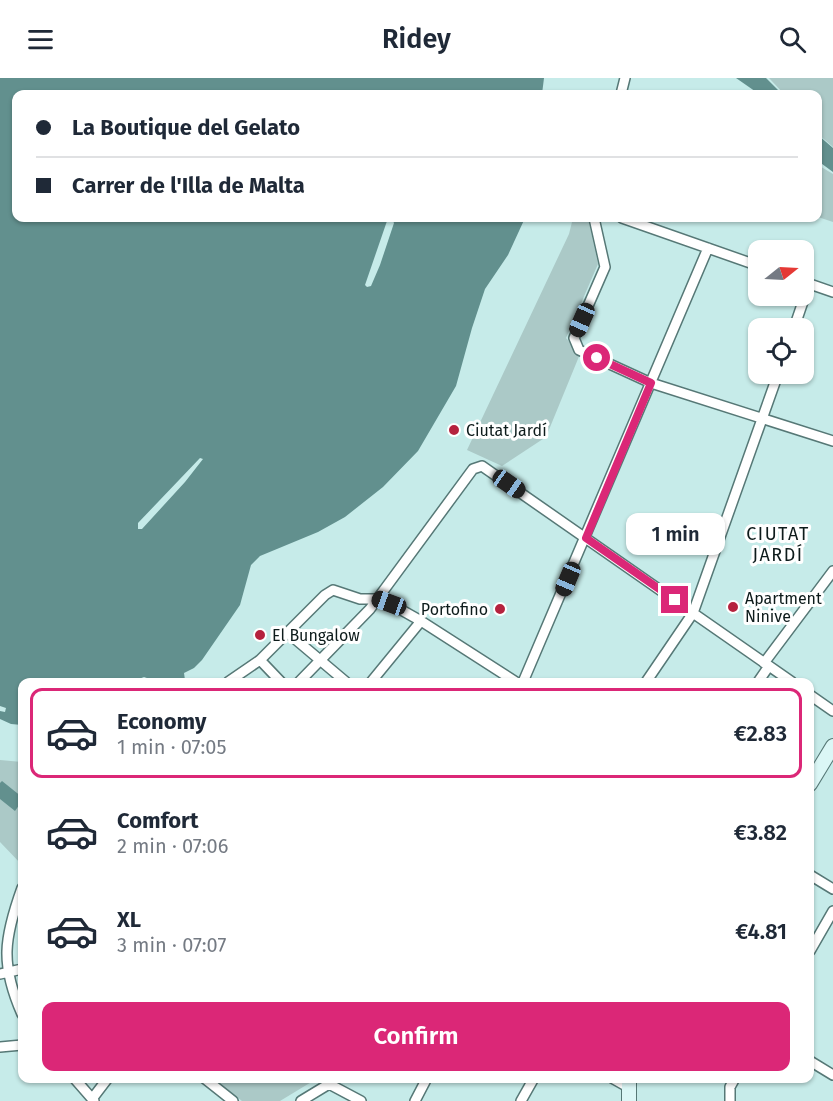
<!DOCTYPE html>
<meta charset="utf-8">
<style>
:root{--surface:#fff;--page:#f2f2f3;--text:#1f2937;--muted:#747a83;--line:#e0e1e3;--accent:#db2777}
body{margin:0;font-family:"Fira Sans",sans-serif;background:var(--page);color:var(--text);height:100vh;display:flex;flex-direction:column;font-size:22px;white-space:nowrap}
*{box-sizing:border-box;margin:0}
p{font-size:20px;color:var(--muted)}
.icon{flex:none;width:33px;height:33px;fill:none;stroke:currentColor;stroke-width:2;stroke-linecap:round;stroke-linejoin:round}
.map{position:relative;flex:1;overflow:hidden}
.drawer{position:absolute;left:18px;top:600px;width:796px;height:405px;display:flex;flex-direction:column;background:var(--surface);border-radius:12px;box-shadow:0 2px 4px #0004}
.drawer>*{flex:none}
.banner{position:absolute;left:12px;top:12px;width:810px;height:132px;border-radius:12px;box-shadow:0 2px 4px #0004;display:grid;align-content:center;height:132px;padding:0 24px;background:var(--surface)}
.needle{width:39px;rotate:72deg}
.buttons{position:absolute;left:748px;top:162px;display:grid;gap:12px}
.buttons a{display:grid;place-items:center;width:66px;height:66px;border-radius:12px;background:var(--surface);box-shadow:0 2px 4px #0004;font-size:30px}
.end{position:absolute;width:27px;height:27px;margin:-14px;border:8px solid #db2777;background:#fff;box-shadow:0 0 0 3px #fff}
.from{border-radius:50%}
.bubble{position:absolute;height:42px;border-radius:12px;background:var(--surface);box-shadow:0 2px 4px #0004;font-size:20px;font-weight:600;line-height:42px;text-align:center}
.car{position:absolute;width:18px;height:36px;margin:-18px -9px;border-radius:8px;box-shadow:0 0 4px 2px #0007;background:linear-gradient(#222 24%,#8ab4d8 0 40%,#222 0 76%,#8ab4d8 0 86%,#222 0)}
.banner b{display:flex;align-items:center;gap:21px;height:57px;font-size:22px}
.banner b+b{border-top:2px solid var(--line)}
.banner i{width:15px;height:15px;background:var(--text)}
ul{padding:10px 0 0;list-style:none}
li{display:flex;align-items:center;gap:18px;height:90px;margin:0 12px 9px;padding:0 12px;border:3px solid transparent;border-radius:12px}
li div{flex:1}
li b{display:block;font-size:22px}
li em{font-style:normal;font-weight:600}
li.selected{border-color:var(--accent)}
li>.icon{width:54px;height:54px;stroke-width:1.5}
.primary-button{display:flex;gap:12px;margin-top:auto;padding:12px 24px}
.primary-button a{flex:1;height:69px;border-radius:12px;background:var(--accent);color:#fff;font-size:24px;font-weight:600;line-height:69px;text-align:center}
header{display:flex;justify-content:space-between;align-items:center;height:78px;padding:0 24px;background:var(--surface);font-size:27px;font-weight:600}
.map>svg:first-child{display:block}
.green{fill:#abc9c7}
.water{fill:#62908e}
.pier{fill:#c6ebe9}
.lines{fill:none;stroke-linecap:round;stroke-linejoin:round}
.street-casing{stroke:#567876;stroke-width:12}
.secondary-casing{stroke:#567876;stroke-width:16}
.street{stroke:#fff;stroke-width:9}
.secondary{stroke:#dbf7f6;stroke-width:14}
.route{stroke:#db2777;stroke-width:8}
.poi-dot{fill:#b5223e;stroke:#fff;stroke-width:2}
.labels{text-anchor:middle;stroke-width:6;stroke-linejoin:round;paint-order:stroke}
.poi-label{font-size:16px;fill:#0d1b1b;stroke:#fff;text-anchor:start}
.neighbourhood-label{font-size:18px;letter-spacing:1.5px;fill:#0d1b1b;stroke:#fff}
</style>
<header><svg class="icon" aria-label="menu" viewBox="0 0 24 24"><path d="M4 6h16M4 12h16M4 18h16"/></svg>Ridey<svg class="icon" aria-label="search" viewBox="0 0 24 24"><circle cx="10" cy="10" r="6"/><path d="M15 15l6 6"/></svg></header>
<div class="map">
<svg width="833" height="1023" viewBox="0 0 833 1023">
<rect width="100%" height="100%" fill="#c6ebe9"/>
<path class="green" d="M769,0h64v69l-15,-13v-40h-34z
M818,87l15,9v48l-15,-5z
M573,140h15l10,46 -32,74 14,16 -34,83 -44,29 -35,-16 102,-216z
M0,682l22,2v103l-22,-23z
M214,1001h100l-1,2 -33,20h-38z"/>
<path class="water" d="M0,0h544l-2,16h-526v124h509l-17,37 -23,34 -13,39 -16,58 -38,65 -35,36 -38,30 -27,15 -58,24 -9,9 -11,40 -38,55 -8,8 -10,5 1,7 -27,2 -14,-5 -13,5h-109v43l-11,-1 -11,-5v-8l5,1 1,-4 -6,-2z
M736,0h30l16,16h-23z
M818,57l15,13v24l-15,-11z
M2,703l20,16v4l-7,10 -15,-12v-16z"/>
<path class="pier" d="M392,141l2,4 -14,42 -9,21 -4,1 -2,-2 22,-64z
M200,380l3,1 -18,23 -43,47h-4v-6z"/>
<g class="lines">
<defs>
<path id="street" d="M621,16l4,-16
M594,140l11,49 -31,71 5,12 72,33 182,58
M622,140l137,48
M804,204l29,10
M794,250l15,-44
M288,555l58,49
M260,582l21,22
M764,585l69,-92
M228,604l32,-22 65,-65 8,-5 27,9h16l13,4 32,18 95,61
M299,604l71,-73 103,-140 9,-3 310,216
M371,604l50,-61
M523,604l185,-434
M646,604l47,-69 85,-239
M758,604l11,-16
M810,617l23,16
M810,797l23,14
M22,810c-18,50 -22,76 0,126
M810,873l23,-40
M0,896l22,-5
M0,969l22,-2
M810,983l23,14
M74,1000l20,23
M204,1000l29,23
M612,1000l16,9
M329,1006l32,17
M92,1021l16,-21
M301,1023l28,-17 2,-6
M415,1023l12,-23
M521,1023l13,-23
M730,1023v-14l5,-9"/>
<path id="secondary" d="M810,706l23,-38
M629,1023v-23"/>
</defs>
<use href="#street" class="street-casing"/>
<use href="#secondary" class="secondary-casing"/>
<use href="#street" class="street"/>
<use href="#secondary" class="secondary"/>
</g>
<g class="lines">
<path class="route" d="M597,280l54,25 -65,155 89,62"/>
</g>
<g class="poi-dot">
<circle cx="454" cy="352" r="6"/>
<circle cx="733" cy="529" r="6"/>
<circle cx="500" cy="531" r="6"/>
<circle cx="260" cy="557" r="6"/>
</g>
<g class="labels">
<g class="poi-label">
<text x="466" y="358">Ciutat Jardí</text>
<text x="745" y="526">Apartment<tspan x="745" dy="18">Ninive</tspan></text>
<text x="488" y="537" text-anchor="end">Portofino</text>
<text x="272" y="563">El Bungalow</text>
</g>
<g class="neighbourhood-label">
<text x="778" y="462">CIUTAT<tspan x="778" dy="21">JARDÍ</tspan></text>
</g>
</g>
</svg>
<div class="buttons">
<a><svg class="needle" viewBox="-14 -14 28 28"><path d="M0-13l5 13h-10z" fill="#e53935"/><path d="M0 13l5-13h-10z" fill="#747a83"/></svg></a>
<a><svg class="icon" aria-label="locate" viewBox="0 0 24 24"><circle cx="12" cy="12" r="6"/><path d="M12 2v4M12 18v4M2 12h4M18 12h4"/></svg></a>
</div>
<i class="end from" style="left:597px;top:280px"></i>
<i class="end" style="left:675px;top:522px"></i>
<div class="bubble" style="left:626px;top:435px;width:99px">1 min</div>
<i class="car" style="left:582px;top:242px;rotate:204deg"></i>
<i class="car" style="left:509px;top:406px;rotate:125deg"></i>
<i class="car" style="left:568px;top:501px;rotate:203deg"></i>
<i class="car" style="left:389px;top:525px;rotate:290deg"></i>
<div class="banner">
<b><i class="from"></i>La Boutique del Gelato</b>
<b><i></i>Carrer de l'Illa de Malta</b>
</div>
<section class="drawer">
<ul>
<li class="selected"><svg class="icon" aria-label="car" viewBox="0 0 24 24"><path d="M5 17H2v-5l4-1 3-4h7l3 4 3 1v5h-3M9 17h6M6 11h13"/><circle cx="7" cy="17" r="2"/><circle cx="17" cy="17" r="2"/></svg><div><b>Economy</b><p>1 min · 07:05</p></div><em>€2.83</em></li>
<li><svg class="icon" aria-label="car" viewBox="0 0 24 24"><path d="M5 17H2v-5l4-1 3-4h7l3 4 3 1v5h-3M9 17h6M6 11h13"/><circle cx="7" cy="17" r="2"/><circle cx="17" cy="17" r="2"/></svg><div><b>Comfort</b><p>2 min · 07:06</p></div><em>€3.82</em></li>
<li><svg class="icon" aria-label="car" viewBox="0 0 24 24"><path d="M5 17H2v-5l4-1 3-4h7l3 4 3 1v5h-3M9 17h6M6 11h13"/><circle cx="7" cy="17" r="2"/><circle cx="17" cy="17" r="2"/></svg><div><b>XL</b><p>3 min · 07:07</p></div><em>€4.81</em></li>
</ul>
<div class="primary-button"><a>Confirm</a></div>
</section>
</div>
